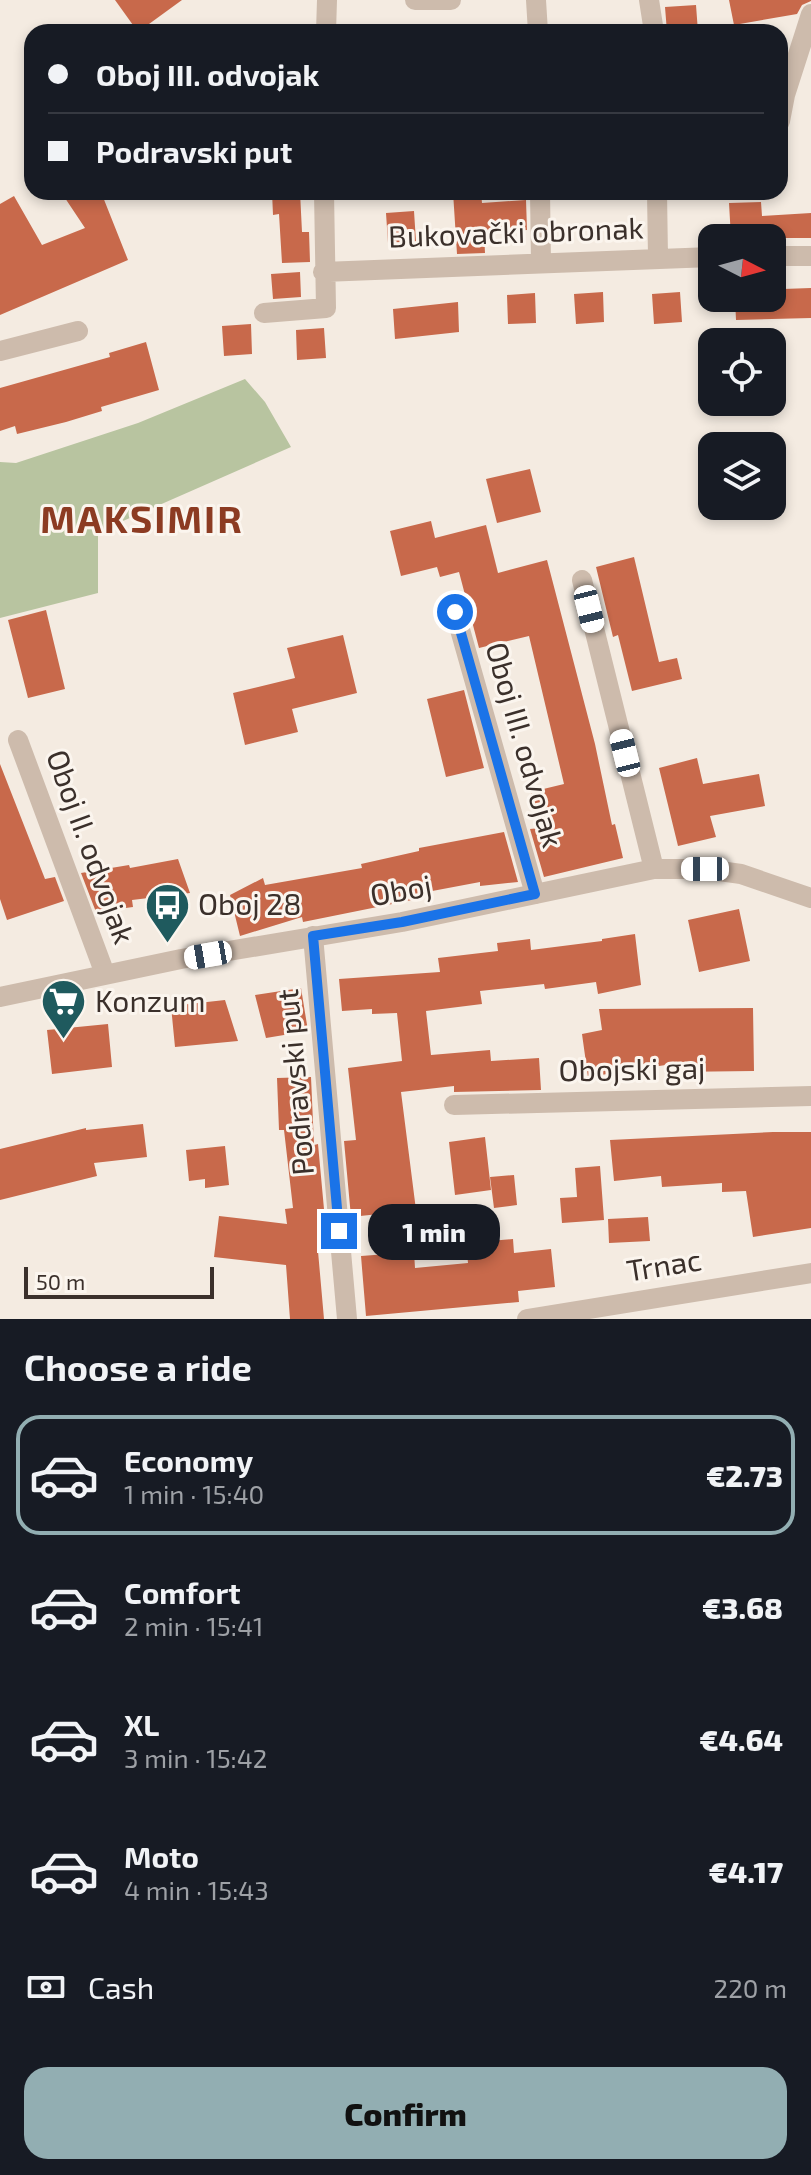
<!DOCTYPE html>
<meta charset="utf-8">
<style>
:root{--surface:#171b24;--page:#242831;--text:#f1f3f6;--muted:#9ea1a6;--line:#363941;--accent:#92aeb2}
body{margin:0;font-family:"Exo 2",sans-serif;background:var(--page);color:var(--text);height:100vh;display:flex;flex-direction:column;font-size:30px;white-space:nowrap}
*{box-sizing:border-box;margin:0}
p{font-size:26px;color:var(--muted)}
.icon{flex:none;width:44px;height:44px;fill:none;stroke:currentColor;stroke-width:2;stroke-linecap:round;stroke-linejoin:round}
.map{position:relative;height:1319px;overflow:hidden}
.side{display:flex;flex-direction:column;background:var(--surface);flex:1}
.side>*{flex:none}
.hud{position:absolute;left:24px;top:24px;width:764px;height:176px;border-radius:24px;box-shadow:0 4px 12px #0003;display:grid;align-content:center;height:176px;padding:0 24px;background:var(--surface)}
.needle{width:52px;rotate:96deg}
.tools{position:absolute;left:698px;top:224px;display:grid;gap:16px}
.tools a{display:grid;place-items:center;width:88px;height:88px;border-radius:16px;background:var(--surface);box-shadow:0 4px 12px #0003;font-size:40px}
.scale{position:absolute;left:24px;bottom:20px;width:190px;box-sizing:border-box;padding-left:8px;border:4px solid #3b302b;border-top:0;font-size:22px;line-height:28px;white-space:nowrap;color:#3b302b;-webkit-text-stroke:6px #fbf5ee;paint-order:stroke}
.end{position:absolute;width:36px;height:36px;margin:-18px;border:10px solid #1a73e8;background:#fff;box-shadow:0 0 0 4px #fff}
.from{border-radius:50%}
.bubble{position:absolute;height:56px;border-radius:24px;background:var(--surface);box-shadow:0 4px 12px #0003;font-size:26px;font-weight:800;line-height:56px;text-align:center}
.car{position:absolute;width:24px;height:48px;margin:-24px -12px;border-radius:10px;box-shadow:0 0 6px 2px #0007;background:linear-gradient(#fff 24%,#345 0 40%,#fff 0 76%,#345 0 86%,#fff 0)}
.hud b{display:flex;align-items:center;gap:28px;height:76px;font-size:30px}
.hud b+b{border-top:2px solid var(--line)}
.hud i{width:20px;height:20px;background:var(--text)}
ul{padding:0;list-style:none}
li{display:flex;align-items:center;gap:24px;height:120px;margin:0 16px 12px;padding:0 8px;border:4px solid transparent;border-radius:24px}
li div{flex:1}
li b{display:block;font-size:30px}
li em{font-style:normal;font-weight:800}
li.selected{border-color:var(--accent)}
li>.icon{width:72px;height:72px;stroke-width:1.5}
h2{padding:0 24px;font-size:36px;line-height:96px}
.pay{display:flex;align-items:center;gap:20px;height:88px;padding:0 24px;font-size:30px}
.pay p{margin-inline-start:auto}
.button{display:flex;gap:16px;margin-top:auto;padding:16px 24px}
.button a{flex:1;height:92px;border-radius:24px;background:var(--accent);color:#111;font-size:32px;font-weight:800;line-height:92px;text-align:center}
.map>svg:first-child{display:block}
.green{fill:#b8c4a0}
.building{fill:#c8694b}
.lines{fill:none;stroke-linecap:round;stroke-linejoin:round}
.minor{stroke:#cdbbac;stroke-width:20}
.tertiary{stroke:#cdbbac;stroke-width:20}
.route{stroke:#1a73e8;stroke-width:10}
.labels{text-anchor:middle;stroke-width:6;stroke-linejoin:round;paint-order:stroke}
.street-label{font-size:30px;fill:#3b302b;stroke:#fbf5ee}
.poi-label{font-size:30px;fill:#3b302b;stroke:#fbf5ee;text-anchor:start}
.district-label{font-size:38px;font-weight:bold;letter-spacing:2px;fill:#8c3b22;stroke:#fbf5ee}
</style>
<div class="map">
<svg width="811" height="1319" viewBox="0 0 811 1319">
<rect width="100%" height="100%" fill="#f4ebe1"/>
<path class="green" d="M245,379l20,23 26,45 -193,85v61l-98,25v-156l16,1 122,-40z"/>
<path class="building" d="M115,0h67l-44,32z
M729,0h82v1l-9,4 -5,9 -63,11z
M696,5l2,27h-31l-2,-25z
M61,192h40l27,68 -128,55v-111l14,-8 28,49 43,-17z
M272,192h28l2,40h7l1,30 -28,1 -3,-49 -6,1z
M453,192h28l1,11 44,-3 1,30 -43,3 1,20 -28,1z
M761,202l1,14 49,-3v25h-80l-2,-35z
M414,211l2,31 -28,1 -2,-30z
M300,272l1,25 -28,2 -2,-25z
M811,288v30l-75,2 -1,-22h49l-1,-9z
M603,292l1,30 -28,2 -2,-30z
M680,292l2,30 -28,2 -2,-30z
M535,293l1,30 -28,1 -1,-29z
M458,302l1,30 -64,7 -2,-30z
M251,324l1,30 -28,2 -2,-30z
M324,328l2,30 -29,2 -1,-30z
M146,342l13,48 -58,17 1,4 -36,11 -49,12 -2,-8 -15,5v-43l110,-31 -1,-4z
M530,469l11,43 -44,11 -11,-44z
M431,521l4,17 51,-13 12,48 49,-13 48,184 17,81 3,-1 8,34 -79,19 -14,-48 10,-1 -9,-36 33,-8 -35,-148 -50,12 -20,-76 -19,5 -3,-10 -36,9 -11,-45z
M634,557l25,105 18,-4 5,21 -50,12 -14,-56 -5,2 -17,-70z
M46,610l19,79 -37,9 -20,-78z
M343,635l14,58 -65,16 6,23 -53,13 -12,-52 62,-15 -8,-30z
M464,690l20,78 -38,9 -19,-78z
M697,758l6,26 56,-10 6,32 -55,10 6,21 -38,9 -19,-78z
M0,764l45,115 10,-2 9,24 -57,19 -7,-21z
M504,832l14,50 -38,4v-4l-69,13 1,5 -109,22 -1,-5 -62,19 -10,-41 33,-17 2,7 97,-17 -1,-4 58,-13v-3z
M178,859l12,34 -58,7 1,7 -37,5 -15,-39 48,-8 1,3z
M739,909l11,52 -51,11 -11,-52z
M635,934l6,51 -43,9 -2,-12 -51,7 -1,-5 -64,7 2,13 -56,7 5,44 59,-5 1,11 48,-3 2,32 -87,2v-6l-53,6 15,118 -65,7 -7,-76 12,-1 -8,-72 54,-7 -5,-48 -25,1v-5l-30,2 -3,-32 101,-7 -2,-14 60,-7 -1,-8 33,-4 1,11 71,-9v-2z
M301,988l7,43 -42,7 -11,-43z
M225,1000l13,41 -63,6 -4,-41z
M753,1008l1,63 -82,1v-8l-84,13 -6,-43 20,-4 -3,-21z
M108,1024l4,43 -60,7 -5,-44z
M311,1077l3,68 4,-1 7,76 -3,1 3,18 -8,1 7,79h-34l-4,-54 -72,-8 5,-41 68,8 -2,-15 8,-1 -9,-78h-5l-2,-52z
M143,1124l4,33 -53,6 3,13 -97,24v-51l86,-21v2z
M773,1132h38v96l-58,9 -7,-46 -24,1v-9l-60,4 -1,-11 -47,5 -4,-41z
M485,1137l6,53 -36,5 -6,-53z
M225,1146l4,39 -24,3v-9l-16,2 -3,-31z
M600,1166l4,54 -42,3 -2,-25 17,-1 -2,-29z
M514,1175l3,30 -23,3 -4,-31z
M648,1217l2,24 -41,2 -1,-24z
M513,1239l1,14 37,-4 4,38 -37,4 1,11 -153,14 -5,-60 53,-4 1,16 53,-5 -2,-20z"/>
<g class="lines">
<path class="minor" d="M415,0h36
M536,0l2,32
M649,0l5,32
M326,32l1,-32
M780,121l5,-26 26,-81
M540,192l1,70
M657,192l1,65
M772,256h39
M323,272l389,-15
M264,313l62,-5 -2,-116
M0,351l78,-20
M582,580l72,289
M455,612l80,282
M18,740l87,234
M313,936l34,383
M454,1105l357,-9
M527,1319l284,-46"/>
<path class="tertiary" d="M0,997l181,-38 221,-37 252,-53h51l36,5 70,24"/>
</g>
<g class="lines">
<path class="route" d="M339,1231l-26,-295 89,-14 133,-28 -80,-282"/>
</g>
<defs>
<symbol id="bus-pin" viewBox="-11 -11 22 30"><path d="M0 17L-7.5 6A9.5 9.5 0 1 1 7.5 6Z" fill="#1f5a5e" stroke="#fbf5ee"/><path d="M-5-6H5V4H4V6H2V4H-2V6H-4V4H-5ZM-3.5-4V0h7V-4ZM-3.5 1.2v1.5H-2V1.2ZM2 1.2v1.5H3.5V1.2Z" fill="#fff"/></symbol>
<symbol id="supermarket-pin" viewBox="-11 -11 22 30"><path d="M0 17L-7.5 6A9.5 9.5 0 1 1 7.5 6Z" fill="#1f5a5e" stroke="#fbf5ee"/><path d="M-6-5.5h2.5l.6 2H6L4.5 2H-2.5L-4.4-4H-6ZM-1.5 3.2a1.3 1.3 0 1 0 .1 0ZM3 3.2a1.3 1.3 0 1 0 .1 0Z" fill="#fff"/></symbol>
</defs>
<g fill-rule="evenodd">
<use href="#bus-pin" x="142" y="880" width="51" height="69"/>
<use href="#supermarket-pin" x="38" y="976" width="51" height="69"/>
</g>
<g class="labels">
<g class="street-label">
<text transform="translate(516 233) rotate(-2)" y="10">Bukovački obronak</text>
<text transform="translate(524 745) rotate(74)" y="10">Oboj III. odvojak</text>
<text transform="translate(90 847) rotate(70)" y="10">Oboj II. odvojak</text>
<text transform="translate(401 891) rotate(-10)" y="10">Oboj</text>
<text transform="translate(632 1070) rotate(-1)" y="10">Obojski gaj</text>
<text transform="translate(296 1082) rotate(-95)" y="10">Podravski put</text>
<text transform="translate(664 1266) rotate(-9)" y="10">Trnac</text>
</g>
<g class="poi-label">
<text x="198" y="915">Oboj 28</text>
<text x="95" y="1012">Konzum</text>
</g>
<g class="district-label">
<text x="142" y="533">MAKSIMIR</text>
</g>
</g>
</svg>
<div class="tools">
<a><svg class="needle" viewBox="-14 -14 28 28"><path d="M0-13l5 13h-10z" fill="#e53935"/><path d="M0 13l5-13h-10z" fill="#9ea1a6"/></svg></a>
<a><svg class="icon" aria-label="locate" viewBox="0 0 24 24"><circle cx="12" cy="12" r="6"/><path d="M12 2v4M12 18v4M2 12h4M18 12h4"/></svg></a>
<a><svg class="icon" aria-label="layers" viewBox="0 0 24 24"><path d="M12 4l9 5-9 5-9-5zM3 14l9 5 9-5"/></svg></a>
</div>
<div class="scale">50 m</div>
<i class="end from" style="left:455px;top:612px"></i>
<i class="end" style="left:339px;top:1231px"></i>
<div class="bubble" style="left:368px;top:1204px;width:132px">1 min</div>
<i class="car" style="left:589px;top:609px;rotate:166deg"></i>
<i class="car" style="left:625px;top:753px;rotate:346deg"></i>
<i class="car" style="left:705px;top:869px;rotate:270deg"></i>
<i class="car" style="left:208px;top:955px;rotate:260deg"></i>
<div class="hud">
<b><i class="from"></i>Oboj III. odvojak</b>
<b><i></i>Podravski put</b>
</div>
</div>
<section class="side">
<h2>Choose a ride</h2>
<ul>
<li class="selected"><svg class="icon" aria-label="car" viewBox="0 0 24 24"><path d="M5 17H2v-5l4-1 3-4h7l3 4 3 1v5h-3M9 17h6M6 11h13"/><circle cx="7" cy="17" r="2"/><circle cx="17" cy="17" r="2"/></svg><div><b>Economy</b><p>1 min · 15:40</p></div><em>€2.73</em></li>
<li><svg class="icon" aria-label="car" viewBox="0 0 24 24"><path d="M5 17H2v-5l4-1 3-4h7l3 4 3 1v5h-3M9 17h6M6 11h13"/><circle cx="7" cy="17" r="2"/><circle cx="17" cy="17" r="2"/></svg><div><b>Comfort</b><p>2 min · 15:41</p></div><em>€3.68</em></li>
<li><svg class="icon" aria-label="car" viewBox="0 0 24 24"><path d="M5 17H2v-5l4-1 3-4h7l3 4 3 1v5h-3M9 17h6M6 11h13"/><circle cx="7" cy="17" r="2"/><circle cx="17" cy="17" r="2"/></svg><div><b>XL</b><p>3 min · 15:42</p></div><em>€4.64</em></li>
<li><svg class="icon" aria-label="car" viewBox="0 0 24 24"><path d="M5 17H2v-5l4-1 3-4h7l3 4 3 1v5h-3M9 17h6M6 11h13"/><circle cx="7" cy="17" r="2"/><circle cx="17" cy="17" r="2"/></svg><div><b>Moto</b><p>4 min · 15:43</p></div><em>€4.17</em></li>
</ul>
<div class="pay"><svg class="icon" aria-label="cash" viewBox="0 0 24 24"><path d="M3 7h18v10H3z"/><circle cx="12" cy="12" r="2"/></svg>Cash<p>220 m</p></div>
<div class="button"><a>Confirm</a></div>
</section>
